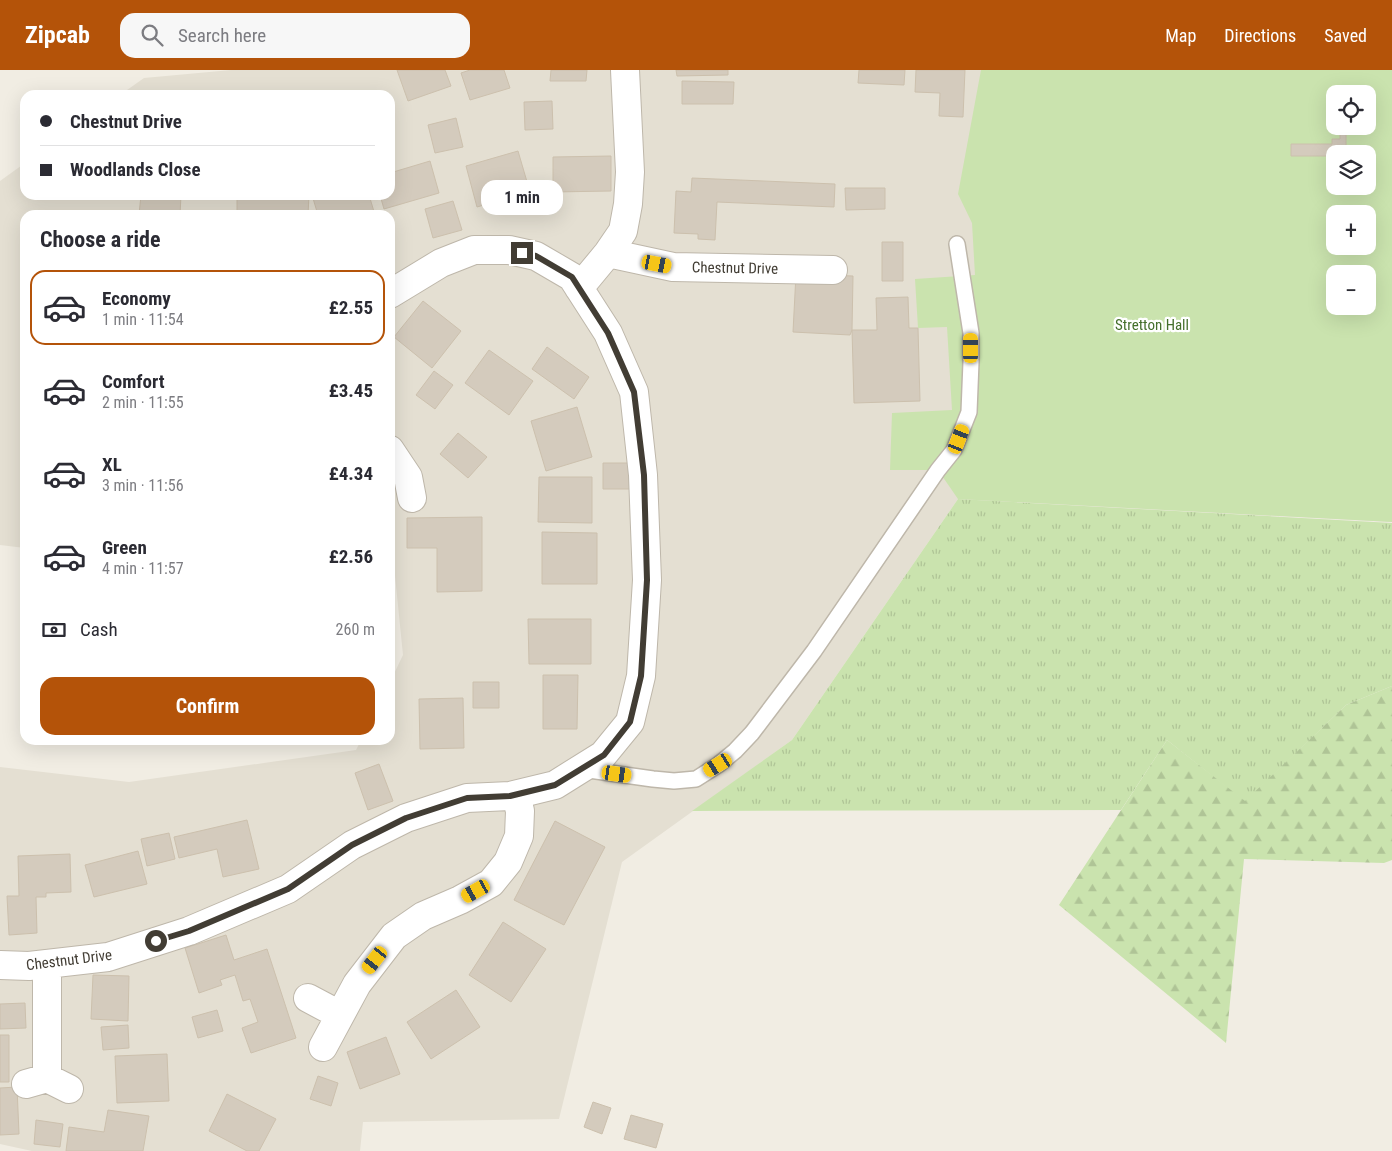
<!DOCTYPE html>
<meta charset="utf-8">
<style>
:root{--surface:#fff;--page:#f7f7f7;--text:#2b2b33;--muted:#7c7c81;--line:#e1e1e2;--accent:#b45309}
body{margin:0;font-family:"Roboto Condensed",sans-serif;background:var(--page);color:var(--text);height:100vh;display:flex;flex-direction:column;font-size:19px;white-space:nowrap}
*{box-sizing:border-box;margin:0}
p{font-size:16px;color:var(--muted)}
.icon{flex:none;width:28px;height:28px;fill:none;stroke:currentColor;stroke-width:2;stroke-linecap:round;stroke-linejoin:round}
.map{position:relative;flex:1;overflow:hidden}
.panel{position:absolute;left:20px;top:140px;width:375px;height:535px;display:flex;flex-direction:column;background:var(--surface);border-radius:15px;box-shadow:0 5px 20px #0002}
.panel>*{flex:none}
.banner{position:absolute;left:20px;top:20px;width:375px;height:110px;border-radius:15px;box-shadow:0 5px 20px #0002;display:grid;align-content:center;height:110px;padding:0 20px;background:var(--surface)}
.controls{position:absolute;left:1326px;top:15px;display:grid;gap:10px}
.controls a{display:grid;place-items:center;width:50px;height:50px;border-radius:10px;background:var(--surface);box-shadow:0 5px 20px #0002;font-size:25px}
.end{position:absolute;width:22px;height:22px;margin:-11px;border:6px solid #423d34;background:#fff;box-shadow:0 0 0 2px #fff}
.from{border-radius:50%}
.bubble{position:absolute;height:35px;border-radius:15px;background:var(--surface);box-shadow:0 5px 20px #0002;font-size:16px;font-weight:700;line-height:35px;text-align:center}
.car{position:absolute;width:15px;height:30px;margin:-15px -8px;border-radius:6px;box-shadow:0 0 4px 1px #0007;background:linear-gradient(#f5c518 24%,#345 0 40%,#f5c518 0 76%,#345 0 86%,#f5c518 0)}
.banner b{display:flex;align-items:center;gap:18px;height:48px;font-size:19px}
.banner b+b{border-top:1px solid var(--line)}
.banner i{width:12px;height:12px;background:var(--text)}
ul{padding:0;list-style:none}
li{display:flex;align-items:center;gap:15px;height:75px;margin:0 10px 8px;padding:0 10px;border:2px solid transparent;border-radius:15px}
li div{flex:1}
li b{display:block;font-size:19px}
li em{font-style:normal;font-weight:700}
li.current{border-color:var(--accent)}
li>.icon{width:45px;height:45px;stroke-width:1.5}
h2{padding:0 20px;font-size:22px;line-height:60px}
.pay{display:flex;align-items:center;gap:12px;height:55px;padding:0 20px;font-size:19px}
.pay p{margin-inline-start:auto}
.cta{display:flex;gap:10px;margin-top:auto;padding:10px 20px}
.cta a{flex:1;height:58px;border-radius:15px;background:var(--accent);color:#fff;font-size:20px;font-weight:700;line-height:58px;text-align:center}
header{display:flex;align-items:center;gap:30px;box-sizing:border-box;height:70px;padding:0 25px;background:var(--accent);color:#fff}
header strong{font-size:24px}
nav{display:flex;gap:28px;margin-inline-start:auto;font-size:18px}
.search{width:350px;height:45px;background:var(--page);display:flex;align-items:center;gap:12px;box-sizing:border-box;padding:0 18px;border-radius:15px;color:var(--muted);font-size:19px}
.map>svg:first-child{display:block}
.residential{fill:#e4dfd2;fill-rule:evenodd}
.grass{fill:url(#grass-tufts)}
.forest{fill:url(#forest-firs)}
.garden{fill:#cae3ae;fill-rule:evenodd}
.building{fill:#d4cbbd;stroke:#ccc0ad}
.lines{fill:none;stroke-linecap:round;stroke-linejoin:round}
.service-casing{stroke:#beb7aa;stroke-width:18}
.minor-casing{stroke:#beb7aa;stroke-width:30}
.service{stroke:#fff;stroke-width:15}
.minor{stroke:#fff;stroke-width:28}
.route{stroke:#423d34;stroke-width:6}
.labels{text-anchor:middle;stroke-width:4.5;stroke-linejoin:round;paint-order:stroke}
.street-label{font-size:15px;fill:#423d34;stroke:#fff}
.park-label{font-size:15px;fill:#446f2b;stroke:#fff}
</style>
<header>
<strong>Zipcab</strong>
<div class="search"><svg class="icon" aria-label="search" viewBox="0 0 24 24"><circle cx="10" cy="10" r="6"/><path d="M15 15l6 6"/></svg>Search here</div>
<nav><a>Map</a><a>Directions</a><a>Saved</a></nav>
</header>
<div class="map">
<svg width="1392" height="1081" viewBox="0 0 1392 1081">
<defs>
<pattern id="grass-tufts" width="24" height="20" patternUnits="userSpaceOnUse" patternTransform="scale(1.25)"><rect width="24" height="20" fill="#cae3ae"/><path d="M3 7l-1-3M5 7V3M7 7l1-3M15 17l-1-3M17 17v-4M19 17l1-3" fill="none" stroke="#afc496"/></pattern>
<pattern id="forest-firs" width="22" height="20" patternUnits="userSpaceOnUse" patternTransform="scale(1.25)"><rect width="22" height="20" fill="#cae3ae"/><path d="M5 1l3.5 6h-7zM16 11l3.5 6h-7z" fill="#afc496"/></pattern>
</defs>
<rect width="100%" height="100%" fill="#f1ede3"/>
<path class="residential" d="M231,0h1161v452l-434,-23 -166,241 -170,122 -63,257 -196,3 -3,29h-328l-32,-7v-377l129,15 227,-32 5,-10h29v-58l13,-27 -8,-79 -5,-2v-359h-365v333l-25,-3v-364l25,-18v32h365v-100h-270l24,-17zM1335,24h33v32h-33zM1335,84h33v32h-33zM1335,144h33v32h-33zM1335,204h33v32h-33z"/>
<path class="grass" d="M958,429l434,24v163l-46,19 -101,97 -78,-62 -46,70 -429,1 100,-71z"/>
<path class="forest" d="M1392,616v174l-8,3 -140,-4 -18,184 -167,-138 108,-165 78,61 101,-96z"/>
<path class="garden" d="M981,0h411v452l-434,-23 -20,-29h-48l2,-57 60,-3 -5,-83 -29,1 -3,-49 60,-4 -3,-52 -14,-29zM1335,24h33v32h-33zM1335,84h33v32h-33zM1335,144h33v32h-33zM1335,204h33v32h-33z"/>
<path class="building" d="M397,0h48l6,16 -43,15z
M470,0h34l6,18 -40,12 -9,-27z
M551,0h36l-1,11h-36z
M676,0h52v5l-51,1z
M859,0h46l-1,15 -46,-2z
M916,0h49l-2,47 -24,-1 1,-23 -25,-1z
M682,11l52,1 -1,22h-51z
M552,31l1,28 -28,1 -1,-28z
M456,48l7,29 -28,6 -7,-28z
M1340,56h6v21h-11v9h-44v-12h41v-5h8z
M518,81l12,41 -53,15 -11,-41z
M611,86v35l-58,1v-35z
M430,91l9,32 -55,16 -4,-14h10v-22z
M692,108l143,6 -1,23 -117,-5 -2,38 -17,-1v-5l-24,-1 2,-42 15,1z
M845,118h40v21l-39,1z
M141,125h40l-1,20h-41z
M237,125h72l-1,20h-71z
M312,125h57l6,20h-57z
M453,131l9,29 -29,8 -8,-29z
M882,172h21v39h-21z
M796,204l57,2 -1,54 -2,5 -57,-3z
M908,227l1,31h9l2,73 -66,2 -2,-73h25l-1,-32z
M423,231l38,30 -29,37 -38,-31z
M547,277l42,30 -15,22 -42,-30z
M489,280l44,31 -24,34 -44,-32z
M434,301l19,14 -18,24 -19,-14z
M577,337l15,50 -46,14 -15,-50z
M458,363l29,24 -19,21 -28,-24z
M603,393h27v26h-27z
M539,407h53v46l-54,-1z
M482,447v74l-45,1v-44h-30v-30z
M542,462l55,1v51h-55z
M528,549h63v45h-62z
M543,605h35l-1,54h-34z
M473,612h26v26h-26z
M463,628l1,50 -44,1 -1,-50z
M379,694l14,37 -25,9 -13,-37z
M247,750l12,49 -36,8 -6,-28 -38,9 -5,-21z
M555,751l50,26 -41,78 -50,-25z
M169,763l6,26 -28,7 -6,-27z
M138,781l9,33 -53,13 -9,-32z
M70,784l1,38 -25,1v4h-10l1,36 -28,2 -2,-39h12l-1,-40z
M503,852l43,27 -35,53 -42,-27z
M226,865l8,25 33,-11 29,89 -45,15 -9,-25 16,-6 -8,-23 -7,2 -8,-26 -15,5 2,5 -23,8 -14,-45z
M93,905l36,1 -1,45 -37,-2z
M456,920l24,37 -49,32 -24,-37z
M25,933l1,25 -26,1v-25z
M217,940l6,21 -25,7 -6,-21z
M128,955l1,23 -26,2 -2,-23z
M0,965h9v47h-9z
M386,967l14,37 -40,15 -13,-37z
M167,984l2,47 -52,2 -2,-47z
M318,1006l20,7 -7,23 -21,-7z
M17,1017l2,47 -19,1v-47z
M227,1024l49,25 -17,32h-12l-38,-20z
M593,1032l18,6 -9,26 -18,-7z
M108,1040l41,6 -6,35h-77l3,-24 35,5z
M631,1045l32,9 -7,24 -32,-9z
M36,1050l27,4 -3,23 -26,-3z"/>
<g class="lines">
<defs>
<path id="service" d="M582,699l71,10 21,2 22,-2 22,-14 17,-14 17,-18 62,-82 124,-181 16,-20 15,-38 2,-50v-29l-14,-89"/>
<path id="minor" d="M608,183l65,14 160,3
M579,218l29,-35 15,-22 5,-27 2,-32 -5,-102
M390,380l18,27 4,21
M47,894v114
M0,895l29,1 79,-9 81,-26 99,-42 64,-44 54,-27 61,-20 43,-2 45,-11 48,-30 27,-33 11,-46 6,-96 -4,-105 -9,-83 -26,-59 -36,-56 -36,-21 -27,-6h-35l-33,13 -51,31
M308,928l32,17
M323,977l34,-63 37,-48 29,-20 37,-16 31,-17 17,-21 11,-26 1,-25 -4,-16
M26,1014l21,-6 22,11"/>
</defs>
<use href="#service" class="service-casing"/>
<use href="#minor" class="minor-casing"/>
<use href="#service" class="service"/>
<use href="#minor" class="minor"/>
</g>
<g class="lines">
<path class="route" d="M156,871l33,-10 99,-42 64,-44 54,-27 61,-20 43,-2 45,-11 49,-30 26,-33 11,-46 6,-96 -3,-105 -10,-83 -26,-59 -36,-56 -36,-21 -14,-3"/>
</g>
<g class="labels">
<g class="street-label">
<text transform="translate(735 198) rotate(1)" y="5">Chestnut Drive</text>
<text transform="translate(69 890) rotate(-7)" y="5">Chestnut Drive</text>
</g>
<g class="park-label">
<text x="1152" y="260">Stretton Hall</text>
</g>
</g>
</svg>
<div class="controls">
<a><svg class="icon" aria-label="locate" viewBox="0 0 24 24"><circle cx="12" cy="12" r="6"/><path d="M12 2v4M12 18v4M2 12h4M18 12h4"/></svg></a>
<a><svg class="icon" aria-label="layers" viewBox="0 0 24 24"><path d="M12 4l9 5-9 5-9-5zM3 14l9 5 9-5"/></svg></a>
<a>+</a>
<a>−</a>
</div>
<i class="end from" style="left:156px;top:871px"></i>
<i class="end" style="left:522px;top:183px"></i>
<div class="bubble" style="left:481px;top:110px;width:82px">1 min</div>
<i class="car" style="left:657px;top:194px;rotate:101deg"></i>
<i class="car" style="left:971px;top:278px;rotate:0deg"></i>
<i class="car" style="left:959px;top:369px;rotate:21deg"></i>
<i class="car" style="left:718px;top:695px;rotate:239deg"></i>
<i class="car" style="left:617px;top:704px;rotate:98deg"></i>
<i class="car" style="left:476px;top:821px;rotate:241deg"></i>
<i class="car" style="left:375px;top:890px;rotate:218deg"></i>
<div class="banner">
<b><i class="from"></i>Chestnut Drive</b>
<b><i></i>Woodlands Close</b>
</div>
<section class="panel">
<h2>Choose a ride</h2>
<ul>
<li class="current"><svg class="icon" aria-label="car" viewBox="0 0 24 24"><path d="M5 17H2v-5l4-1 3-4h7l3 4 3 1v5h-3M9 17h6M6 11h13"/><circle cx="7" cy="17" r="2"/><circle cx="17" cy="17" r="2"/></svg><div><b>Economy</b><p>1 min · 11:54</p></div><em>£2.55</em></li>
<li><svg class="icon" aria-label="car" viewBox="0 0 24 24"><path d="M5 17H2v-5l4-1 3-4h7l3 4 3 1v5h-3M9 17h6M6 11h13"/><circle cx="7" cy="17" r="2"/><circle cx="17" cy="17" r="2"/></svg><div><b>Comfort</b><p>2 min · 11:55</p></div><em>£3.45</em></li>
<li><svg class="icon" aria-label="car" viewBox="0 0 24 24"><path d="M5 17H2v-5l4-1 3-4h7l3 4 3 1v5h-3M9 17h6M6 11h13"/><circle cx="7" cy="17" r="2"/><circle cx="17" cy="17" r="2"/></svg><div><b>XL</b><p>3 min · 11:56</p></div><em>£4.34</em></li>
<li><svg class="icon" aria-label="car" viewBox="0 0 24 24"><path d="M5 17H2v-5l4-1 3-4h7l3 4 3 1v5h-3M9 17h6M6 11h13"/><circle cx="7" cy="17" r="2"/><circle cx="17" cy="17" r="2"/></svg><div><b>Green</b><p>4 min · 11:57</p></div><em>£2.56</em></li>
</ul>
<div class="pay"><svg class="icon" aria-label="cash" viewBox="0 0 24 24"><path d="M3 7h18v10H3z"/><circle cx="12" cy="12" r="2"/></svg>Cash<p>260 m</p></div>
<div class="cta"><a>Confirm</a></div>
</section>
</div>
